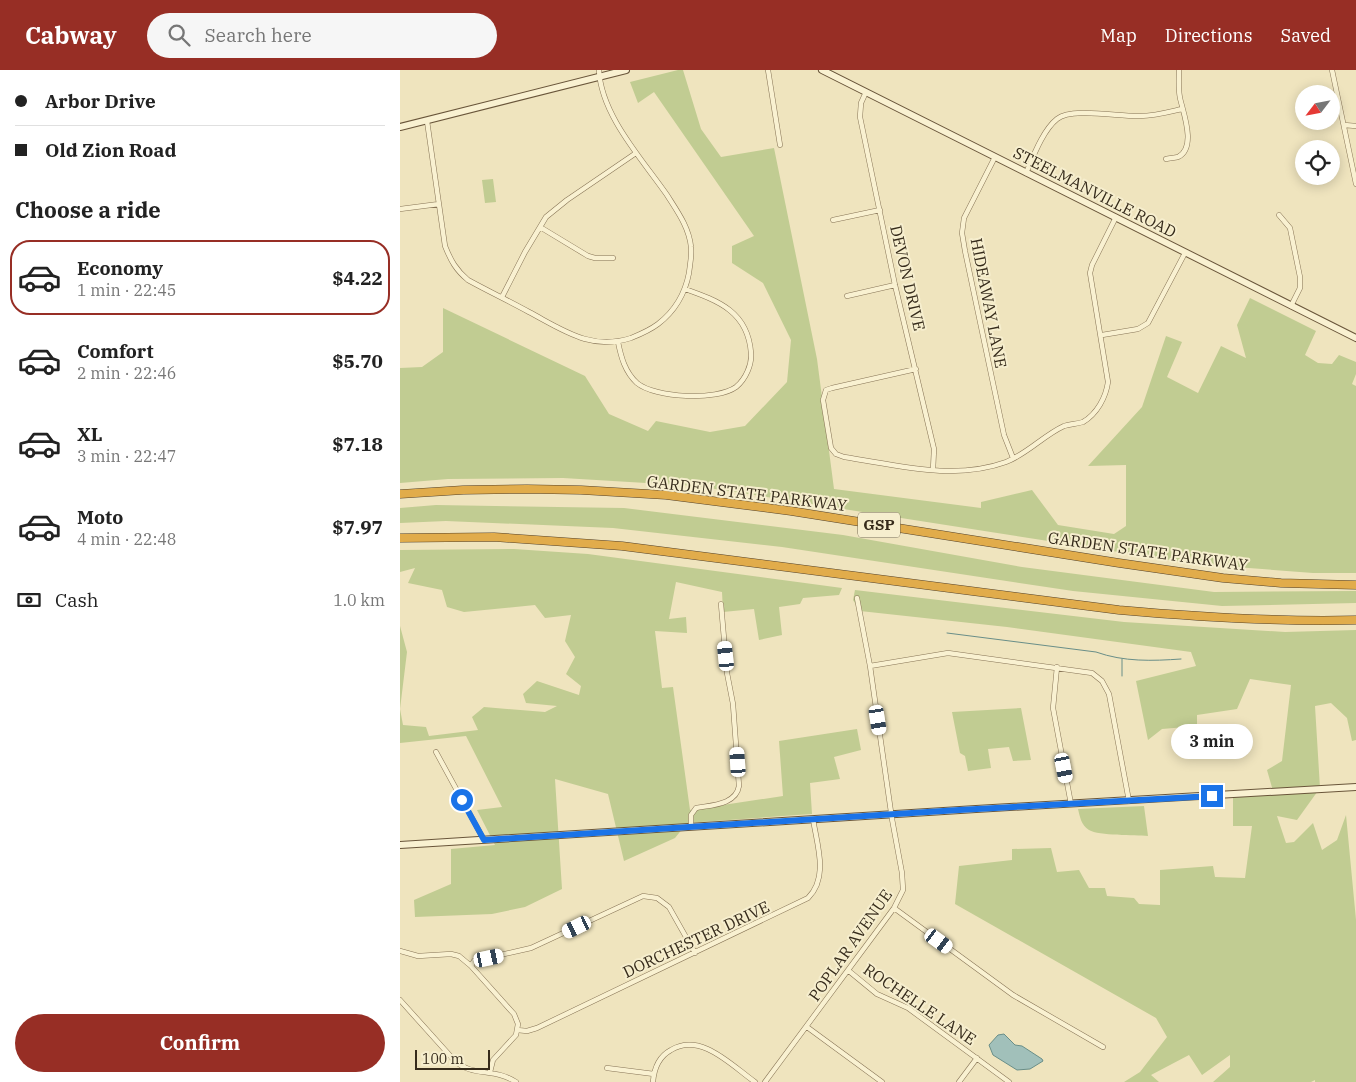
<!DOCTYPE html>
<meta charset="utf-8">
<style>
:root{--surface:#fff;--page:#f6f6f6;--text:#222;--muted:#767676;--line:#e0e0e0;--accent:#972e25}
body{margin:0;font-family:"IBM Plex Serif",serif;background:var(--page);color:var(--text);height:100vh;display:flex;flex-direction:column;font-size:19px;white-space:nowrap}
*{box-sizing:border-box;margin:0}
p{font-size:16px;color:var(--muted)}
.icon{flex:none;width:28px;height:28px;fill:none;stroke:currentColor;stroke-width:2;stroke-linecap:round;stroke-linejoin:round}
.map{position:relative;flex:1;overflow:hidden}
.details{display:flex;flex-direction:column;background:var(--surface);width:400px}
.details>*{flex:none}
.top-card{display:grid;align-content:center;height:110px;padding:0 15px;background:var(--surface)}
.needle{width:32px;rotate:238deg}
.fabs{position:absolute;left:895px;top:15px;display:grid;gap:10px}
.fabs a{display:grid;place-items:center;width:45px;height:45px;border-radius:50%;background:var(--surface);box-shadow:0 2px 12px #0003;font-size:25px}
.scale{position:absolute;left:15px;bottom:12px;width:75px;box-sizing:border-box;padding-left:5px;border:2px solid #362b1b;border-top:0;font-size:14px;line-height:18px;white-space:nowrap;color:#362b1b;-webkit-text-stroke:4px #f6eece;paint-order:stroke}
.end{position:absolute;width:22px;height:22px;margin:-11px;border:6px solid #1a73e8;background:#fff;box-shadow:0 0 0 2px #fff}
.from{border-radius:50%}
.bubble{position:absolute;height:35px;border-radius:18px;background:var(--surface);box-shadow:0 2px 12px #0003;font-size:16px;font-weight:800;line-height:35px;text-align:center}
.car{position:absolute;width:15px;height:30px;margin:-15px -8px;border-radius:6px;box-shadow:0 0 4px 1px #0007;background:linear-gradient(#fff 24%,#345 0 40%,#fff 0 76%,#345 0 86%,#fff 0)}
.top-card b{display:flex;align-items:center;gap:18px;height:48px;font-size:19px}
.top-card b+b{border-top:1px solid var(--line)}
.top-card i{width:12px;height:12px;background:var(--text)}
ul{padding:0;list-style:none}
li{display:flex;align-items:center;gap:15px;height:75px;margin:0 10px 8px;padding:0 5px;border:2px solid transparent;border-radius:20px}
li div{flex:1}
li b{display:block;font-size:19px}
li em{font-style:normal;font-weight:800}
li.active{border-color:var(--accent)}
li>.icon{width:45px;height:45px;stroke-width:1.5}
h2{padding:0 15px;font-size:22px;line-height:60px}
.pay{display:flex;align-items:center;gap:12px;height:55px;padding:0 15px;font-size:19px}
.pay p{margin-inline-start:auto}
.cta{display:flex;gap:10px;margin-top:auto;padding:10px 15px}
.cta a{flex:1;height:58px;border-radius:30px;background:var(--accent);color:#fff;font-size:20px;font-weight:800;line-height:58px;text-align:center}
header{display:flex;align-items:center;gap:30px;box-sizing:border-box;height:70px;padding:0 25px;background:var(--accent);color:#fff}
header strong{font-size:24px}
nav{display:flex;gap:28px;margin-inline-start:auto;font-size:18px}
.search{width:350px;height:45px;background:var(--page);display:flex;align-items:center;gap:12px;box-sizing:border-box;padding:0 18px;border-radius:28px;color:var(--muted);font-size:19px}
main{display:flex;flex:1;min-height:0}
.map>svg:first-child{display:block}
.green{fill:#c1cc92}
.water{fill:#a1c0ba;stroke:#698e88}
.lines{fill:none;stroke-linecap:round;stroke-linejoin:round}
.stream{stroke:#698e88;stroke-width:1}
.street-casing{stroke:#877456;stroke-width:5.5}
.secondary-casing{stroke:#69553a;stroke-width:8}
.highway-casing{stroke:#54422b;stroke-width:9}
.street{stroke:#f9f1d1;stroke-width:4.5}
.secondary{stroke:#f9f1d1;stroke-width:6}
.highway{stroke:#e1ac4b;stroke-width:8}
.route{stroke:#1a73e8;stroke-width:6}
.labels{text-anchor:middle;stroke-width:4;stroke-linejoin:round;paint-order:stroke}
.shield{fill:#f6eece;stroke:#706651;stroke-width:1}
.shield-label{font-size:15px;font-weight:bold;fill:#362b1b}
.street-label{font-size:16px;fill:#362b1b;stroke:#f6eece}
</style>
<header>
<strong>Cabway</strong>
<div class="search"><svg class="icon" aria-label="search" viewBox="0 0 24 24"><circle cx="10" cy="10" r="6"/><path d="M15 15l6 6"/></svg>Search here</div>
<nav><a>Map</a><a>Directions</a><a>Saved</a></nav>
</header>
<main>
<section class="details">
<div class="top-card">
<b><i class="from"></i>Arbor Drive</b>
<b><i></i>Old Zion Road</b>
</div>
<h2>Choose a ride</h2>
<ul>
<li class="active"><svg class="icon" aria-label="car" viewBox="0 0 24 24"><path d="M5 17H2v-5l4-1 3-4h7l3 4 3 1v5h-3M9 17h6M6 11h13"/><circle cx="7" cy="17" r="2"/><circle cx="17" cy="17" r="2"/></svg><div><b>Economy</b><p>1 min · 22:45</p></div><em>$4.22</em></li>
<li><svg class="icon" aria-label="car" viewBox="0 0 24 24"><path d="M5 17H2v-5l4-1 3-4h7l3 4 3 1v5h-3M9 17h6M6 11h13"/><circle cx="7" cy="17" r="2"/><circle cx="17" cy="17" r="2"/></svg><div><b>Comfort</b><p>2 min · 22:46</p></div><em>$5.70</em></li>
<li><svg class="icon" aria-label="car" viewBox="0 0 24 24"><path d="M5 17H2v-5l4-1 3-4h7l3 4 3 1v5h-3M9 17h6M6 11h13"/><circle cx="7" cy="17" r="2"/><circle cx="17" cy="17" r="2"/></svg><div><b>XL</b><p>3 min · 22:47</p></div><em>$7.18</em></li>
<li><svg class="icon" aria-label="car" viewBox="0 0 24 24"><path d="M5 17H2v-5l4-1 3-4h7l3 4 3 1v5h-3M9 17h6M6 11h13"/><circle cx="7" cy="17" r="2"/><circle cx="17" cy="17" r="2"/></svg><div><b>Moto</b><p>4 min · 22:48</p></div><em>$7.97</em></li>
</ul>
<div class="pay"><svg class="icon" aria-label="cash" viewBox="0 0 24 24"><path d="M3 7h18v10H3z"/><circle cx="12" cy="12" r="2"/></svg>Cash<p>1.0 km</p></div>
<div class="cta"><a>Confirm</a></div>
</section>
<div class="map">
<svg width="956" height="1012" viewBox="0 0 956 1012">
<rect width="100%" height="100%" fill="#efe4be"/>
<path class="green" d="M278,0h5l18,59 20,28 53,-9 43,211 17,130 147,19v-6l51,-12 26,35 56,9 12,-8v-61l-38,1 54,-59 24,-71 16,6 -15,35 31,16 23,-47 25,12 -9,-33 13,-27 66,33 -11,24 13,8 14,1 7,-9 17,7v12l-4,10 4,2v187h-43l-117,-9 -500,-78 -133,-8 -115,1 -48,4v-115l22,-1 21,-15v-44l142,68 24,38 39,17 8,-10 54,11 35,-6 42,-44 4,-42 -28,-57 -31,-20v-17l22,-10 -100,-144 -16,11 -8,-21z
M93,109l3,23 -11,1 -3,-23z
M36,435l188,3 219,27 179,32 192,25 142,-1v12l-134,3 -149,-15 -291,-44 -169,-19 -167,-7 -46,2v-15z
M114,479l74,5 254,34 -3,7 -36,3 -3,6 -21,3 3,28 -23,5 -5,-31 -31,3 -1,-20 -46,-10 -7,37 17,-2 1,16 -32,-2 7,57 11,-1 17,123 93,-14 -4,-55 78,-12 4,21 -27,7 6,22 -30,4 2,31 -125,9 -12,15 -51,23 -16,-67 -53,-15 7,110 -37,18 -33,7 -77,3 -1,-17 37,-16v-35l44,-4 -18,-35 25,-3 -36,-71 -66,7v-117l7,26 -7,57 3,16 23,2 3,9 49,-6 -6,-13 12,-10 61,5 12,-6 -31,-3 -3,-9 14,-13 42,14 2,-9 -15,-12 9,-17 -10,-16 6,-26 -26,3 -10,-13 -71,7 -17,-5 -5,-17 -34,-7 7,-15 -15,4v-22z
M455,520l269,32 161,10 71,-2v110l-4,1 -5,-23 -16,-15 -16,3 5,82 -23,32 -20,-4 9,27 8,-1 19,-19 9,27 15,-10 9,-25 10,105v162h-41v-2l-4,2h-98l17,-15v-12l-28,20 -13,-20 -38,20 8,7h-35l16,-10 27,-35 -11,-19 -201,-114 4,-38 53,-6v-11l39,-1 6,24 22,-2 10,18h16l2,8 27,2 5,6 21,1v-35l53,-4 2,11 30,1 7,-52h-19v-33l40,-2 -6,-21 15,-9 9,-76 -41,-6 -13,30 -40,6v11l-35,3 -14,11 -12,-59 60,-15 -5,-14 -184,-25 -147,-16 -7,-11z
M621,638l10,52 -18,1 -4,-14 -21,2 3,19 -23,3 -3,-15 -5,-3 -8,-41z
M744,736l4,30c-13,-1 -49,0 -59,-6 -8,-5 -9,-13 -11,-21z"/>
<path class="water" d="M604,964l11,11 7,1 20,13 1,2 -13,8 -13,1 -24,-15 -4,-10 9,-10z"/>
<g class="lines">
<path class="stream" d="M547,563l149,19c28,10 56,9 85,7
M722,606v-17"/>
<defs>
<path id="street" d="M368,0l12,75
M932,0l24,114
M466,22l-5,11 -1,14 35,168 39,164 -1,21
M27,51l18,125c6,15 11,24 23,34 20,11 41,21 61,32 34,18 62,39 102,26 10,-4 19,-8 27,-14 17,-13 27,-30 31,-51 1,-9 3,-18 2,-26 -2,-20 -14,-36 -24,-52 -25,-36 -66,-80 -68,-125
M944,55l12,1
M595,87l-31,61 -2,15 3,18 39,184 9,23
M766,89c4,-1 8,-1 12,-2 19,-9 5,-45 2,-59 -2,-10 -1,-19 -1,-28
M626,103c7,-16 17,-43 31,-54 15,-12 63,-2 83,-3 15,0 29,-4 42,-7
M0,139l39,-5
M879,145l11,13 10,49v11l-9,18
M433,150l47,-10
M140,157l48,29 7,2h18
M447,226l48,-11
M102,227l23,-45 21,-35 21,-17 69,-47
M702,265l36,-6 10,-6 37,-70
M218,272c3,15 7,30 19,41 18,15 80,18 99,4 10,-8 16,-23 15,-34 -3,-41 -32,-52 -66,-64
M516,299l-84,19 -6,2 -3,10 8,48 5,6 8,3c53,8 110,24 162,5 21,-8 38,-27 58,-36 6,-2 13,-2 19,-4 14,-8 23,-25 25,-40l-18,-109 2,-8 24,-48
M470,596l78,-13 144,20 10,8 7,13 20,107
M657,597l-4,41 18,96
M36,682l48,88
M291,757v-12l5,-7c15,-3 40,-3 43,-22l-6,-82 -6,-31 -6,-69
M494,838l119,87 90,52
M0,881l18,5 33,-2 8,2 12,10 43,48 4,10 -2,11 -23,25 -3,12
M71,896l3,-5 57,-13 112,-52 14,2 12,9 26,46
M449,901l28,23 31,14 101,74
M0,930l54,60c19,18 39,7 62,22
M407,957l75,55
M117,960l10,1 10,-3 271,-130c21,-21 9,-53 5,-79
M207,998l47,6
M253,1012c1,-13 5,-25 18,-32 30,-18 60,15 84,32
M365,1012l129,-174 9,-18 -1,-17 -10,-54 -22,-153 -13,-68
M559,1012l18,-24"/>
<path id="secondary" d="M422,0l534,268
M0,57l226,-57
M0,775l576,-36 380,-22"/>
<path id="highway" d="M0,424l63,-4 64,-1 54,1 85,5 125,16 328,52 104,15 58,5 75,2
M0,468l94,-1 128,9 497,64c79,7 158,12 237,10"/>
</defs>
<use href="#street" class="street-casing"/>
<use href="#secondary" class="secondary-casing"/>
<use href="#highway" class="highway-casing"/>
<use href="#street" class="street"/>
<use href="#secondary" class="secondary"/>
<use href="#highway" class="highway"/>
</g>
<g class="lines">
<path class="route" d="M62,730l22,40 475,-30 253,-14"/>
</g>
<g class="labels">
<rect class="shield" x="458" y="442.5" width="42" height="25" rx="4"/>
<g class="shield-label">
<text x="479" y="460">GSP</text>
</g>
<g class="street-label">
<text transform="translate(695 122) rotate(27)" y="6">STEELMANVILLE ROAD</text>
<text transform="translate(508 208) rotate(77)" y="6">DEVON DRIVE</text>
<text transform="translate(589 233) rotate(79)" y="6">HIDEAWAY LANE</text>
<text transform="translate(347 423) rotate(7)" y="6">GARDEN STATE PARKWAY</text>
<text transform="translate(748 481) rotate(8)" y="6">GARDEN STATE PARKWAY</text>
<text transform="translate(296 869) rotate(-25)" y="6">DORCHESTER DRIVE</text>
<text transform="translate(450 875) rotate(-55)" y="6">POPLAR AVENUE</text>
<text transform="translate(520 934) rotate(34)" y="6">ROCHELLE LANE</text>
</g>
</g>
</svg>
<div class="fabs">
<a><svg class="needle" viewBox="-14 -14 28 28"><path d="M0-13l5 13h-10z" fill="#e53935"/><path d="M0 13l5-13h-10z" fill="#767676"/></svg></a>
<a><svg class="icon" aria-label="locate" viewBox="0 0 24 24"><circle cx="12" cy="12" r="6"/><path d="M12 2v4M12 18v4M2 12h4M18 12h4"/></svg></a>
</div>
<div class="scale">100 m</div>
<i class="end from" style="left:62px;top:730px"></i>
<i class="end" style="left:812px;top:726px"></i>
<div class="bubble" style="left:771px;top:654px;width:82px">3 min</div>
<i class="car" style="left:326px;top:586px;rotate:354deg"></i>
<i class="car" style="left:478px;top:650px;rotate:171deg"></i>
<i class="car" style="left:338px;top:692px;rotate:356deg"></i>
<i class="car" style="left:664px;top:698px;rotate:169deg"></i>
<i class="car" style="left:177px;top:857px;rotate:244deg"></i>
<i class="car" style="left:539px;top:871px;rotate:126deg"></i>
<i class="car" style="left:89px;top:888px;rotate:78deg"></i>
</div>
</main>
